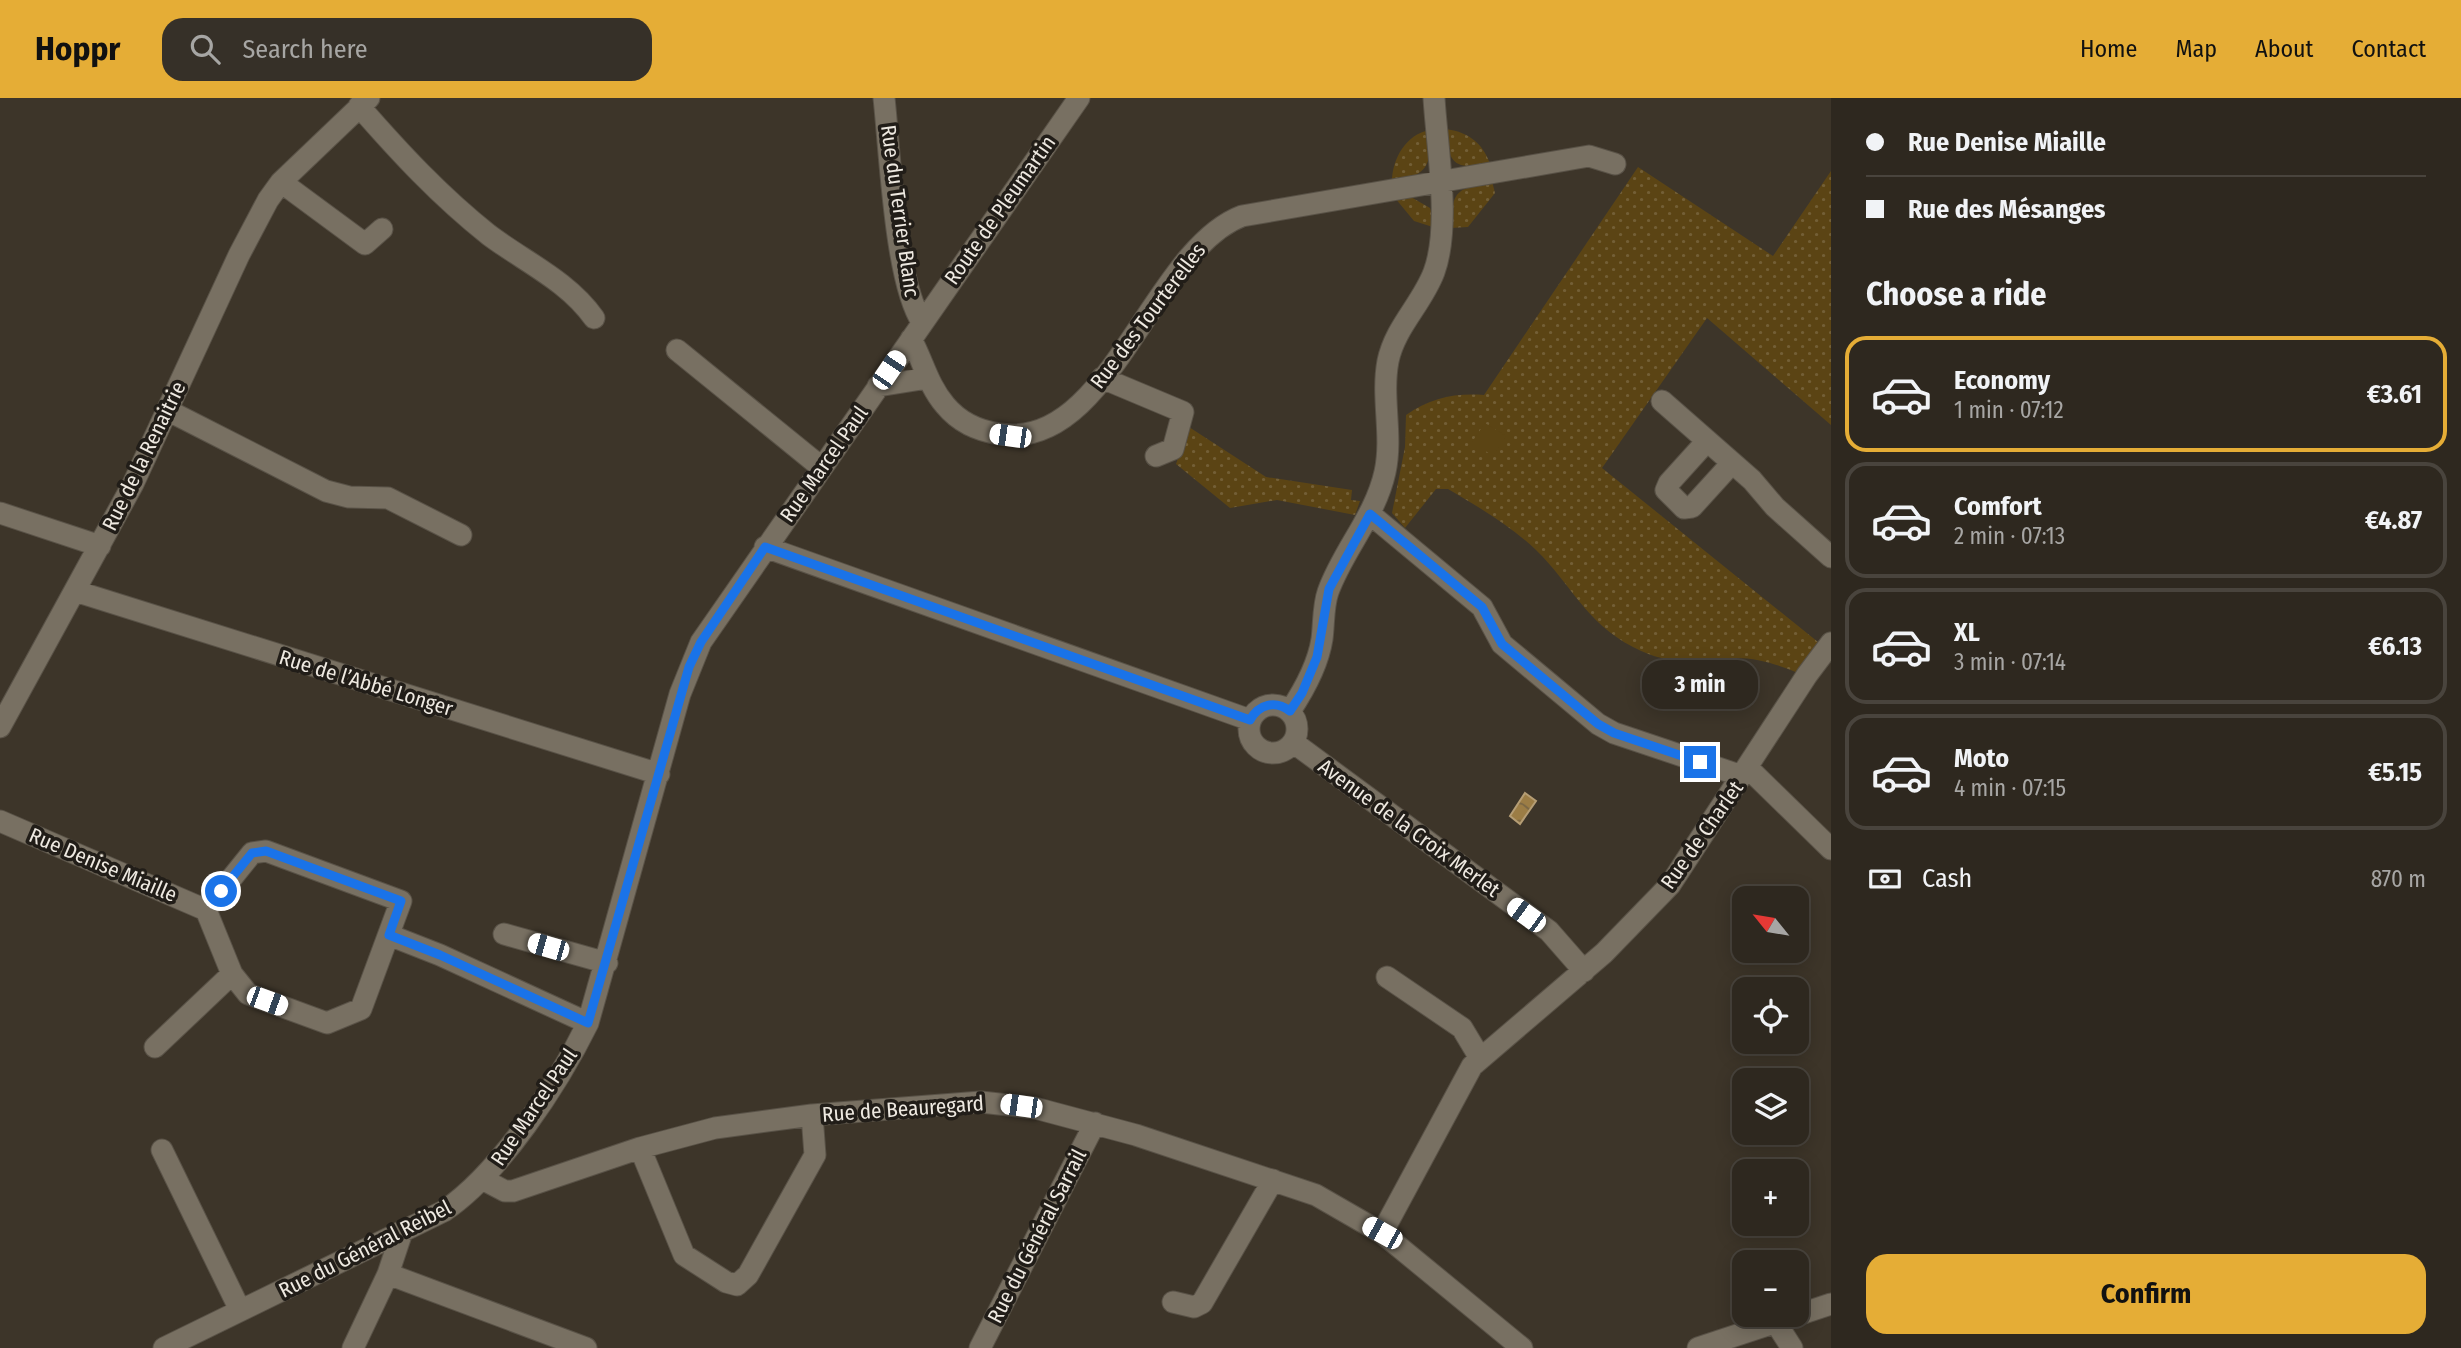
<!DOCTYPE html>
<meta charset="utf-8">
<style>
:root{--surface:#2e281f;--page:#363028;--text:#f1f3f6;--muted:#a7a6a4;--line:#49443d;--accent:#e5ad36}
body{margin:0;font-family:"Fira Sans Condensed",sans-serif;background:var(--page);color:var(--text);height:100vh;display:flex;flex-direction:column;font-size:26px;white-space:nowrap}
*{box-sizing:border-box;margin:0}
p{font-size:23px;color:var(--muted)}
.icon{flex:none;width:38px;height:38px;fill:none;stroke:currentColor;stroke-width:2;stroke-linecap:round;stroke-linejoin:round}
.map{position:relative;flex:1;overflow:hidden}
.side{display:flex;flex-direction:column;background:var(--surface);width:630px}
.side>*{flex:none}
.top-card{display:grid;align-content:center;height:154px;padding:0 35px;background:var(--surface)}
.needle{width:46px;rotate:300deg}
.fabs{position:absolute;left:1732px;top:788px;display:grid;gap:14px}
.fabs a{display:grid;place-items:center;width:77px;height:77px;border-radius:14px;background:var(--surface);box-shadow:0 4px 18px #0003,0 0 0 2px var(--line);font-size:35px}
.end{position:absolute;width:32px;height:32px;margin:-16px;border:9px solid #1a73e8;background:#fff;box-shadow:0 0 0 4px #fff}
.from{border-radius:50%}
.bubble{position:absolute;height:49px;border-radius:21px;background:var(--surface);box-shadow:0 4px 18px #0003,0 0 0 2px var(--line);font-size:23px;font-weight:700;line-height:49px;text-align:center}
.car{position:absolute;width:21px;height:42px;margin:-21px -10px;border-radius:9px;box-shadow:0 0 5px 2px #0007;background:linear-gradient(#fff 24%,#345 0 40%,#fff 0 76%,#345 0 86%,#fff 0)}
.top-card b{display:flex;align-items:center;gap:24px;height:66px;font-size:26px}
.top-card b+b{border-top:2px solid var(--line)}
.top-card i{width:18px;height:18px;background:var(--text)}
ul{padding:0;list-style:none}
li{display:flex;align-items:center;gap:21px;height:116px;margin:0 14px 10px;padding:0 21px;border:4px solid var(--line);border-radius:21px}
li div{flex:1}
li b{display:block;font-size:26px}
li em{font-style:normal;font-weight:700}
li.current{border-color:var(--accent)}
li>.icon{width:63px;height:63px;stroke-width:1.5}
h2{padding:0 35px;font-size:32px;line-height:84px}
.pay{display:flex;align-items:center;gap:18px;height:77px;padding:0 35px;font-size:26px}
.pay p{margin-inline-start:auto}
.action{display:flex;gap:14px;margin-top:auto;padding:14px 35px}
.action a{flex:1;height:80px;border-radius:21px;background:var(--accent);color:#111;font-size:28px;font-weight:700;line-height:80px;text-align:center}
header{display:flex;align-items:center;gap:42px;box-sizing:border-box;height:98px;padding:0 35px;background:var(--accent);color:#111}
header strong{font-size:33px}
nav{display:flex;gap:38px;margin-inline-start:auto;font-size:24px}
.search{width:490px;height:63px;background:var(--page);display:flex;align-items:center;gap:18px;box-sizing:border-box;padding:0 24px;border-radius:21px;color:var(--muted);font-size:26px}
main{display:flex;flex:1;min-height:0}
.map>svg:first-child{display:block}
.grass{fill:url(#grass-dots)}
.park{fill:#5b4414}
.water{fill:url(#water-waves);stroke:#b59d74;stroke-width:2}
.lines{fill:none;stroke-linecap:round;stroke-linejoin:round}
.street-casing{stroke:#595247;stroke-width:23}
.street{stroke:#787062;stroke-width:21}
.route{stroke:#1a73e8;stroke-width:9}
.labels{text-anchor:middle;stroke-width:7;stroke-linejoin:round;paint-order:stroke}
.street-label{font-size:21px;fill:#eee9e1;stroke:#211d18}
</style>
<header>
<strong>Hoppr</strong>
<div class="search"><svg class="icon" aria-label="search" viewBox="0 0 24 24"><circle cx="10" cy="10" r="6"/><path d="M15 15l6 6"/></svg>Search here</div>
<nav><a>Home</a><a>Map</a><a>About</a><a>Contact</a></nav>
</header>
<main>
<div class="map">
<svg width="1831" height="1250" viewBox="0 0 1831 1250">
<defs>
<pattern id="grass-dots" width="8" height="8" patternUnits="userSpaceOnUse" patternTransform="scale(1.75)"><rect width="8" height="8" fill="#5b4414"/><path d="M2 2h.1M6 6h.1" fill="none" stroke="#735f36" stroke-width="1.8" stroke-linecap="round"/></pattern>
<pattern id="water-waves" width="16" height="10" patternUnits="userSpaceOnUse" patternTransform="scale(1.75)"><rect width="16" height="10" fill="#9c7d45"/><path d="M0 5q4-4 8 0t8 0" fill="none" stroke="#7a6745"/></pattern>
</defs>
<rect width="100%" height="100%" fill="#3d3529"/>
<path class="grass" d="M1443,31c22,1 40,13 47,35 -38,6 -39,0 -47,-35z
M1430,32c1,36 -1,45 -38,52 0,-23 14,-48 38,-52z
M1638,69l135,89 58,-85v254l-124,-107 -105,150 216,174 -20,31c-19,-8 -40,-15 -62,-15 -42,1 -63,10 -103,-11 -48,-25 -61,-62 -97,-97 -25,-24 -59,-44 -88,-61h-12l-31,39 -13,-15 13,-66 1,-32c25,-17 48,-22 78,-20z
M1492,83l3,12 -27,34 -18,1c3,-39 6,-38 42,-47z
M1411,99l19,11 6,20 -22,-7 -19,-23z
M1189,329l77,50 86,13 -1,10 9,1 -5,14 -78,-15 -47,8 -54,-44z"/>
<path class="park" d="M1485,325l21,13 -13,20 -21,-14z"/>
<path class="water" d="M1525,695l11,8 -16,23 -10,-8z"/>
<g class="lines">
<defs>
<path id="street" d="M884,0c6,54 11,183 38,224
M359,8c41,47 81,90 130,129 36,27 79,46 105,83
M281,84l84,62 17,-15
M911,241c12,22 17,46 34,66 14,17 33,26 55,29 109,17 152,-184 242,-218l347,-60 26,8
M677,252l144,117
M1102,280l81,34 -10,37 -17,7
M878,288l50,-8
M1662,303l90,79 23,27 56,50
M167,312l159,81 23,6 39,1 73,37
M1707,343l-38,42 -3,7 18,18 8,-1 40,-44
M0,415l100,33
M1370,416l112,93 20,37 96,80 16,9 128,43
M765,449l485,173
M75,493l584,183
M1249 631a24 24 0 1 1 48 0a24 24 0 1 1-48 0Z
M1290,613c14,-21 28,-46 32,-72 2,-15 1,-33 6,-47 15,-42 47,-75 57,-120 8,-37 -4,-74 3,-111 7,-34 34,-57 46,-89 17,-46 3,-124 0,-174
M0,629l133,-243 106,-229 29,-55 13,-18 88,-84
M1294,645l255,188 35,40
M1748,670l83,81
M0,723l206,89 26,64 16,20 79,29 34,-14 40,-108 -135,-50 -14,2 -46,57
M504,836l103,29
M389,837l51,20 148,68
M1387,879l75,51 18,30
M155,949l77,-73
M640,1050l44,107 42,27 11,3 11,-10 67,-120 -3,-40
M162,1052l78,160
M484,1082l21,11h8l127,-43 75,-20 97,-13 169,-13 54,6 101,27 180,60 66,38 140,115
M1382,1135l90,-167 132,-113 66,-68 137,-210 24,-32
M388,1176l198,74
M1173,1204l21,5 8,-4 71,-123
M1776,1225l16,25
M164,1250l280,-137c56,-38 114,-127 144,-188l92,-329 21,-52 378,-544
M353,1250l35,-74 14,-42
M980,1250l115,-225
M1698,1250l133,-44"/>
</defs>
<use href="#street" class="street-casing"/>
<use href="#street" class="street"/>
</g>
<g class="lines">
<path class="route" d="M221,793l31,-38 14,-2 135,50 -12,34 51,20 148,68 101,-356 12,-25 64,-95 485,173c9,-16 25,-20 40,-9l12,-18 15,-36 12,-68 41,-75 112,93 20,37 96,80 16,9 86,29"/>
</g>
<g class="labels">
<g class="street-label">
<text transform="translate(1000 112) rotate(-55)" y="7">Route de Pleumartin</text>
<text transform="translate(900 113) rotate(82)" y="7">Rue du Terrier Blanc</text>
<text transform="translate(1148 218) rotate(-53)" y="7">Rue des Tourterelles</text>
<text transform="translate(144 358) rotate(-64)" y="7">Rue de la Renaitrie</text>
<text transform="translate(824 366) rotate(-55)" y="7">Rue Marcel Paul</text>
<text transform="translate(366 585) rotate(17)" y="7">Rue de l’Abbé Longer</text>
<text transform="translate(1409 730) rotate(36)" y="7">Avenue de la Croix Merlet</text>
<text transform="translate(1702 737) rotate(-55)" y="7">Rue de Charlet</text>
<text transform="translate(103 767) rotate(23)" y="7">Rue Denise Miaille</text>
<text transform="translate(534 1009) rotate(-56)" y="7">Rue Marcel Paul</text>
<text transform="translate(903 1011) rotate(-4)" y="7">Rue de Beauregard</text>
<text transform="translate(1037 1138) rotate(-63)" y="7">Rue du Général Sarrail</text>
<text transform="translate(365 1151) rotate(-27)" y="7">Rue du Général Reibel</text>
</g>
</g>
</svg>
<div class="fabs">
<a><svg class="needle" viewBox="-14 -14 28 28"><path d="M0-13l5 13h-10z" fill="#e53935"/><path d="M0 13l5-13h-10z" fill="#a7a6a4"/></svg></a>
<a><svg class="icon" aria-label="locate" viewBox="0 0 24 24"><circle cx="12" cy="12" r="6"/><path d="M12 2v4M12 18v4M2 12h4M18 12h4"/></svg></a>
<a><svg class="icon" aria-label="layers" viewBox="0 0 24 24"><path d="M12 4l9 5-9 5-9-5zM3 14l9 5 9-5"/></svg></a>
<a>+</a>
<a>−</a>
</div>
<i class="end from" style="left:221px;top:793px"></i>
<i class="end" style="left:1700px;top:664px"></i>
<div class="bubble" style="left:1642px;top:562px;width:116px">3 min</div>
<i class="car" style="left:889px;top:272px;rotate:34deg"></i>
<i class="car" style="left:1010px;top:338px;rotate:278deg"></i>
<i class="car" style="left:1526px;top:817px;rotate:306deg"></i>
<i class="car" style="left:548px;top:849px;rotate:286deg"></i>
<i class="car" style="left:267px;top:903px;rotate:110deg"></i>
<i class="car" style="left:1021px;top:1008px;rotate:278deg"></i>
<i class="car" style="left:1382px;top:1135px;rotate:299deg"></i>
</div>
<section class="side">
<div class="top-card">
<b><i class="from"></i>Rue Denise Miaille</b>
<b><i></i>Rue des Mésanges</b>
</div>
<h2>Choose a ride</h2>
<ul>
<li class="current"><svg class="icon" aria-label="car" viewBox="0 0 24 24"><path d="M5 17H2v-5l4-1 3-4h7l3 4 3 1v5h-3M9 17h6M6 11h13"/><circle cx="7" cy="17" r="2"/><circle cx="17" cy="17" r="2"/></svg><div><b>Economy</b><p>1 min · 07:12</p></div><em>€3.61</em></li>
<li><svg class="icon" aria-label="car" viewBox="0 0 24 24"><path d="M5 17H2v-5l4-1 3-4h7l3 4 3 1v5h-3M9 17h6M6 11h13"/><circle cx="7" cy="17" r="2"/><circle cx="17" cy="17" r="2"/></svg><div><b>Comfort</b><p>2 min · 07:13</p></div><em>€4.87</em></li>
<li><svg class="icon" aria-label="car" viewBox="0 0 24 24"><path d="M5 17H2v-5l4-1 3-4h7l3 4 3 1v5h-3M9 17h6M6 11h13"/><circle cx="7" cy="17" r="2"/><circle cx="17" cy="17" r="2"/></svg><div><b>XL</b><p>3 min · 07:14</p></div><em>€6.13</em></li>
<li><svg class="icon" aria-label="car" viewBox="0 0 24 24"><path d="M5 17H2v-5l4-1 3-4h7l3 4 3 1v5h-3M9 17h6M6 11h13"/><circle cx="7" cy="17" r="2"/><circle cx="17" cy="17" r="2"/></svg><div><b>Moto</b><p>4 min · 07:15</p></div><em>€5.15</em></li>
</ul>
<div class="pay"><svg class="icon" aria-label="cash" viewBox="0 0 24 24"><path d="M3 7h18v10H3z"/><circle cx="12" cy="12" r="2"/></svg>Cash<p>870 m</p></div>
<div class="action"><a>Confirm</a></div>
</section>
</main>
